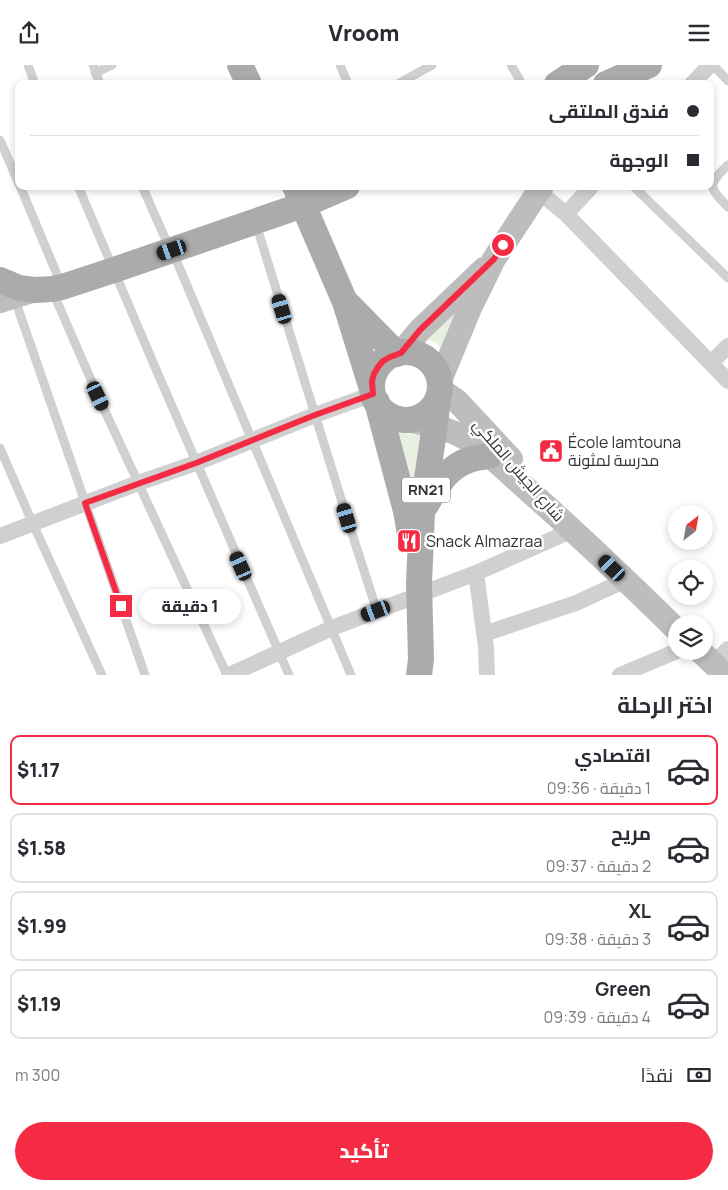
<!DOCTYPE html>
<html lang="ar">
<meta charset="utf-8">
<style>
:root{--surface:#fff;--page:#f2f2f3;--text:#2b2b33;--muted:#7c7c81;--line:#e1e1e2;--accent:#f42b42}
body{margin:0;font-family:Manrope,Cairo,sans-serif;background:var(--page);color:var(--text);direction:rtl;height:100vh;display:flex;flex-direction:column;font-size:19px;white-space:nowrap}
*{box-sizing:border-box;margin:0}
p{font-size:16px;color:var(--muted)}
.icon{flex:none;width:28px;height:28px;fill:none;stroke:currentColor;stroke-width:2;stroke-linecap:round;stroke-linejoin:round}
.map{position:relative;height:610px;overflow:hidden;direction:ltr}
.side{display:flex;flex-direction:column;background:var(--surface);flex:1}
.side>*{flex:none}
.guide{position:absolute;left:15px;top:15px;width:699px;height:110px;border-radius:10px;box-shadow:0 2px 8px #0003;direction:rtl;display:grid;align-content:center;height:110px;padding:0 15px;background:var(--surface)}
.needle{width:32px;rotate:31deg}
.controls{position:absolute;left:668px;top:440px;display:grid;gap:10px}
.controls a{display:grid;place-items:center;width:45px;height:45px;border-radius:50%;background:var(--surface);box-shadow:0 2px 8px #0003;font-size:25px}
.end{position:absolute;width:22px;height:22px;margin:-11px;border:6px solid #f42b42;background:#fff;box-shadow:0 0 0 2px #fff}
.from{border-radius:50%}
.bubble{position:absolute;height:35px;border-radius:18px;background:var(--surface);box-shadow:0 2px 8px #0003;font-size:16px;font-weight:800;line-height:35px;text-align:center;direction:rtl}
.car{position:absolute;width:15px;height:30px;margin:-15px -8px;border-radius:6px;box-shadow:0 0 4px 1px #0007;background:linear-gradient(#222 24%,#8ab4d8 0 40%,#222 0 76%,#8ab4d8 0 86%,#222 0)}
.guide b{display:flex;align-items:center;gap:18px;height:48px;font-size:19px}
.guide b+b{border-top:1px solid var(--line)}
.guide i{width:12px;height:12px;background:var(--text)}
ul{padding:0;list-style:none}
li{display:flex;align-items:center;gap:15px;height:70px;margin:0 10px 8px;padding:0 5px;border:2px solid var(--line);border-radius:10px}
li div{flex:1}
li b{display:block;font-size:19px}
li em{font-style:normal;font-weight:800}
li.current{border-color:var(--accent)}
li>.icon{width:45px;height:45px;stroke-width:1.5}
h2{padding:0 15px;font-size:22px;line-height:60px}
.pay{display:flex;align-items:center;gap:12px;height:55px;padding:0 15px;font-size:19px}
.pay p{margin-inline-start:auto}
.primary-button{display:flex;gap:10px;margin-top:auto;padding:10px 15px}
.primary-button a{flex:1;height:58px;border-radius:30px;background:var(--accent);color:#fff;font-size:20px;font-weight:800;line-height:58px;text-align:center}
header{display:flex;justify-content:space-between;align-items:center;height:65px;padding:0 15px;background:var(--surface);font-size:22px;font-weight:800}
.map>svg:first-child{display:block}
.green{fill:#e9f0e1}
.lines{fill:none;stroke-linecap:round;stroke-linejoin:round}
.lane{stroke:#d0d0d0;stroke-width:9}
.street{stroke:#d0d0d0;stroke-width:16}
.secondary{stroke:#bdbdbd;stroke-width:24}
.primary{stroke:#ababab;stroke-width:26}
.route{stroke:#f42b42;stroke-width:6}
.labels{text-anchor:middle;stroke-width:5;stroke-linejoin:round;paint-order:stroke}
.shield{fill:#fff;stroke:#707070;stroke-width:1}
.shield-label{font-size:15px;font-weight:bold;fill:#333}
.poi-label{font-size:16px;fill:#333;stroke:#fff;text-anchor:start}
.street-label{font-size:16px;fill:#333;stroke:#fff}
</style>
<header><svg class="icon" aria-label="menu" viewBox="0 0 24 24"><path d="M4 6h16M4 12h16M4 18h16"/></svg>Vroom<svg class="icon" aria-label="share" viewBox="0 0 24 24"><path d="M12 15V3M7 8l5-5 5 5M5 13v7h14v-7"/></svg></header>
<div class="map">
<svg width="728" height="610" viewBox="0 0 728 610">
<rect width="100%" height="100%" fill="#fff"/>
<path class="green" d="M470,227l-26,60 -8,-9 -14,-6z
M395,355l32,7 -9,92z"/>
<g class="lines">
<path class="lane" d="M28,0l7,19
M93,0l7,19
M340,0l8,19
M511,0l11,19
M713,0l15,16
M95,8l17,-8
M398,19l34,-19
M0,75l19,44
M728,100c-21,20 -20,22 0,42
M20,121l41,98
M78,121l80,188 131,301
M142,121l23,52 7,12 179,425
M633,121l95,92
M256,159l91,294 30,93
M52,225l46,106 129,279
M14,232l131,378
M0,383l33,76 69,151"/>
<path class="street" d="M692,19l18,-19
M538,126l28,23 162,167
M566,149l26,-28
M711,298l17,-17
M0,471l138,-53 58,-20 119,-48 58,-21
M476,508l10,74 1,28
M484,569l92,-31 50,-23
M713,598l15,-14
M229,610l103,-47 144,-55 97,-43
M620,610l57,-24"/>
<path class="secondary" d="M0,236l35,-11
M401,288l19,-23 64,-61
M439,318l31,-75 24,-49 48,-73
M440,324l17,12 54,58
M407,355c21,4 40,8 58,18 23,13 44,36 64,53 51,45 99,91 147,138
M700,586l25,24"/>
<path class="primary" d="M240,0l9,19
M557,19l29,-19
M606,19l43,-19
M295,121l50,116 27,87
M0,215l19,8 16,2 17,-1 10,-2 52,-17 189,-65 44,-19
M348,239l49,50
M372 321a34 34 0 1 1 68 0a34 34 0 1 1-68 0Z
M377,337l29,109 5,29
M426,440c11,-18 21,-38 43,-45 6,-2 13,-3 20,-4
M419,610l2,-16 -2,-75 3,-72 13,-87 3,-28"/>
</g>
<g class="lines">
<path class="route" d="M121,541l-36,-103 111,-40 119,-48 58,-21 -1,-13 2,-7 4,-7 5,-6 7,-4 11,-4 19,-23 74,-71 9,-14"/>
</g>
<defs>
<symbol id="civic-square" viewBox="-11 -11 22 22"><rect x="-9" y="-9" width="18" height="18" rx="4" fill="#f42b42" stroke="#fff"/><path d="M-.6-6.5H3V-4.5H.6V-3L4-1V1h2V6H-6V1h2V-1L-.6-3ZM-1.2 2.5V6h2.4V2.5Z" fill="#fff"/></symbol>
<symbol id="restaurant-square" viewBox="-11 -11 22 22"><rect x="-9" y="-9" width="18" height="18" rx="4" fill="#f42b42" stroke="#fff"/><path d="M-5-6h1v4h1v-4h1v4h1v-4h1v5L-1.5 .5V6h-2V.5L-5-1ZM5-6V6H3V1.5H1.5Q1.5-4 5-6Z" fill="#fff"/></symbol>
</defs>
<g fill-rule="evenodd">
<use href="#civic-square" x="537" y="372" width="28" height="28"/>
<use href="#restaurant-square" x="395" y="462" width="28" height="28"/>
</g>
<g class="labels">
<rect class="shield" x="402" y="412.5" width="48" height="25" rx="4"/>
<g class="shield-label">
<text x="426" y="430">RN21</text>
</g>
<g class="poi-label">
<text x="568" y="383">École lamtouna<tspan x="568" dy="18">مدرسة لمثونة</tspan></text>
<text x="426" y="482">Snack Almazraa</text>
</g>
<g class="street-label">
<text transform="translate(519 405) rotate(49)" y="6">شارع الجيش الملكي</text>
</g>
</g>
</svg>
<div class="controls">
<a><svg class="needle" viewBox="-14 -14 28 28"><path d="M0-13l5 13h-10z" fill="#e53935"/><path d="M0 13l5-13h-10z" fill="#7c7c81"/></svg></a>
<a><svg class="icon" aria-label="locate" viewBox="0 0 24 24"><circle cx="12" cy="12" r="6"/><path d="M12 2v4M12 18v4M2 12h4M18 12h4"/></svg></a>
<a><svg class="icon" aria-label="layers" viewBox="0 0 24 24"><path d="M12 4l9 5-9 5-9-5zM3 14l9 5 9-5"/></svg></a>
</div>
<i class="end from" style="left:503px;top:180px"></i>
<i class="end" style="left:121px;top:541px"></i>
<div class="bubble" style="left:139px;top:524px;width:102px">1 دقيقة</div>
<i class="car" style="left:172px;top:185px;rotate:251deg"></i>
<i class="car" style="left:282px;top:244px;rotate:343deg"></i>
<i class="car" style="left:98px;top:331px;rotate:155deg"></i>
<i class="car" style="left:347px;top:453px;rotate:343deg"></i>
<i class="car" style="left:241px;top:501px;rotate:336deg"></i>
<i class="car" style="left:612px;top:503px;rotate:314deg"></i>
<i class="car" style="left:376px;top:546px;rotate:249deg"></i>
<div class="guide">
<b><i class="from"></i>فندق الملتقى</b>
<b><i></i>الوجهة</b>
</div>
</div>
<section class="side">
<h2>اختر الرحلة</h2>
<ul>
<li class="current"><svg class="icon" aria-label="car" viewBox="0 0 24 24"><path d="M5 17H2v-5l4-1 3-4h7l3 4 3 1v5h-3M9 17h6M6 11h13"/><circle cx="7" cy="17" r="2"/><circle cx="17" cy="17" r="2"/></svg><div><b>اقتصادي</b><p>1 دقيقة · 09:36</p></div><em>$1.17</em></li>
<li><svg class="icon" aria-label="car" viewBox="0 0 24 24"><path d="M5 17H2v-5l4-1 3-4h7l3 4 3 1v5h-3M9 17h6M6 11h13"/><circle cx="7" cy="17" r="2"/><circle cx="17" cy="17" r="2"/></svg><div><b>مريح</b><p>2 دقيقة · 09:37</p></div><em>$1.58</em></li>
<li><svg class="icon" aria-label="car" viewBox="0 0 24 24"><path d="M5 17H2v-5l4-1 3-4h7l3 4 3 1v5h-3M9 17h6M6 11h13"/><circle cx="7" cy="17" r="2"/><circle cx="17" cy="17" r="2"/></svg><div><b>XL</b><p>3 دقيقة · 09:38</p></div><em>$1.99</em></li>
<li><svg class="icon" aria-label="car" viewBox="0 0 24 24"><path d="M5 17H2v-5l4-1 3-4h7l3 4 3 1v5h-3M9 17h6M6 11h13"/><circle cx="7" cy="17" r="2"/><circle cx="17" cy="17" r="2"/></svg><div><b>Green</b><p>4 دقيقة · 09:39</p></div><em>$1.19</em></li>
</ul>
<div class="pay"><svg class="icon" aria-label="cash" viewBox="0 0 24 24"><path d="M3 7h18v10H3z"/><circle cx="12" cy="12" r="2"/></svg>نقدًا<p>300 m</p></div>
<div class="primary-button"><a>تأكيد</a></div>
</section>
